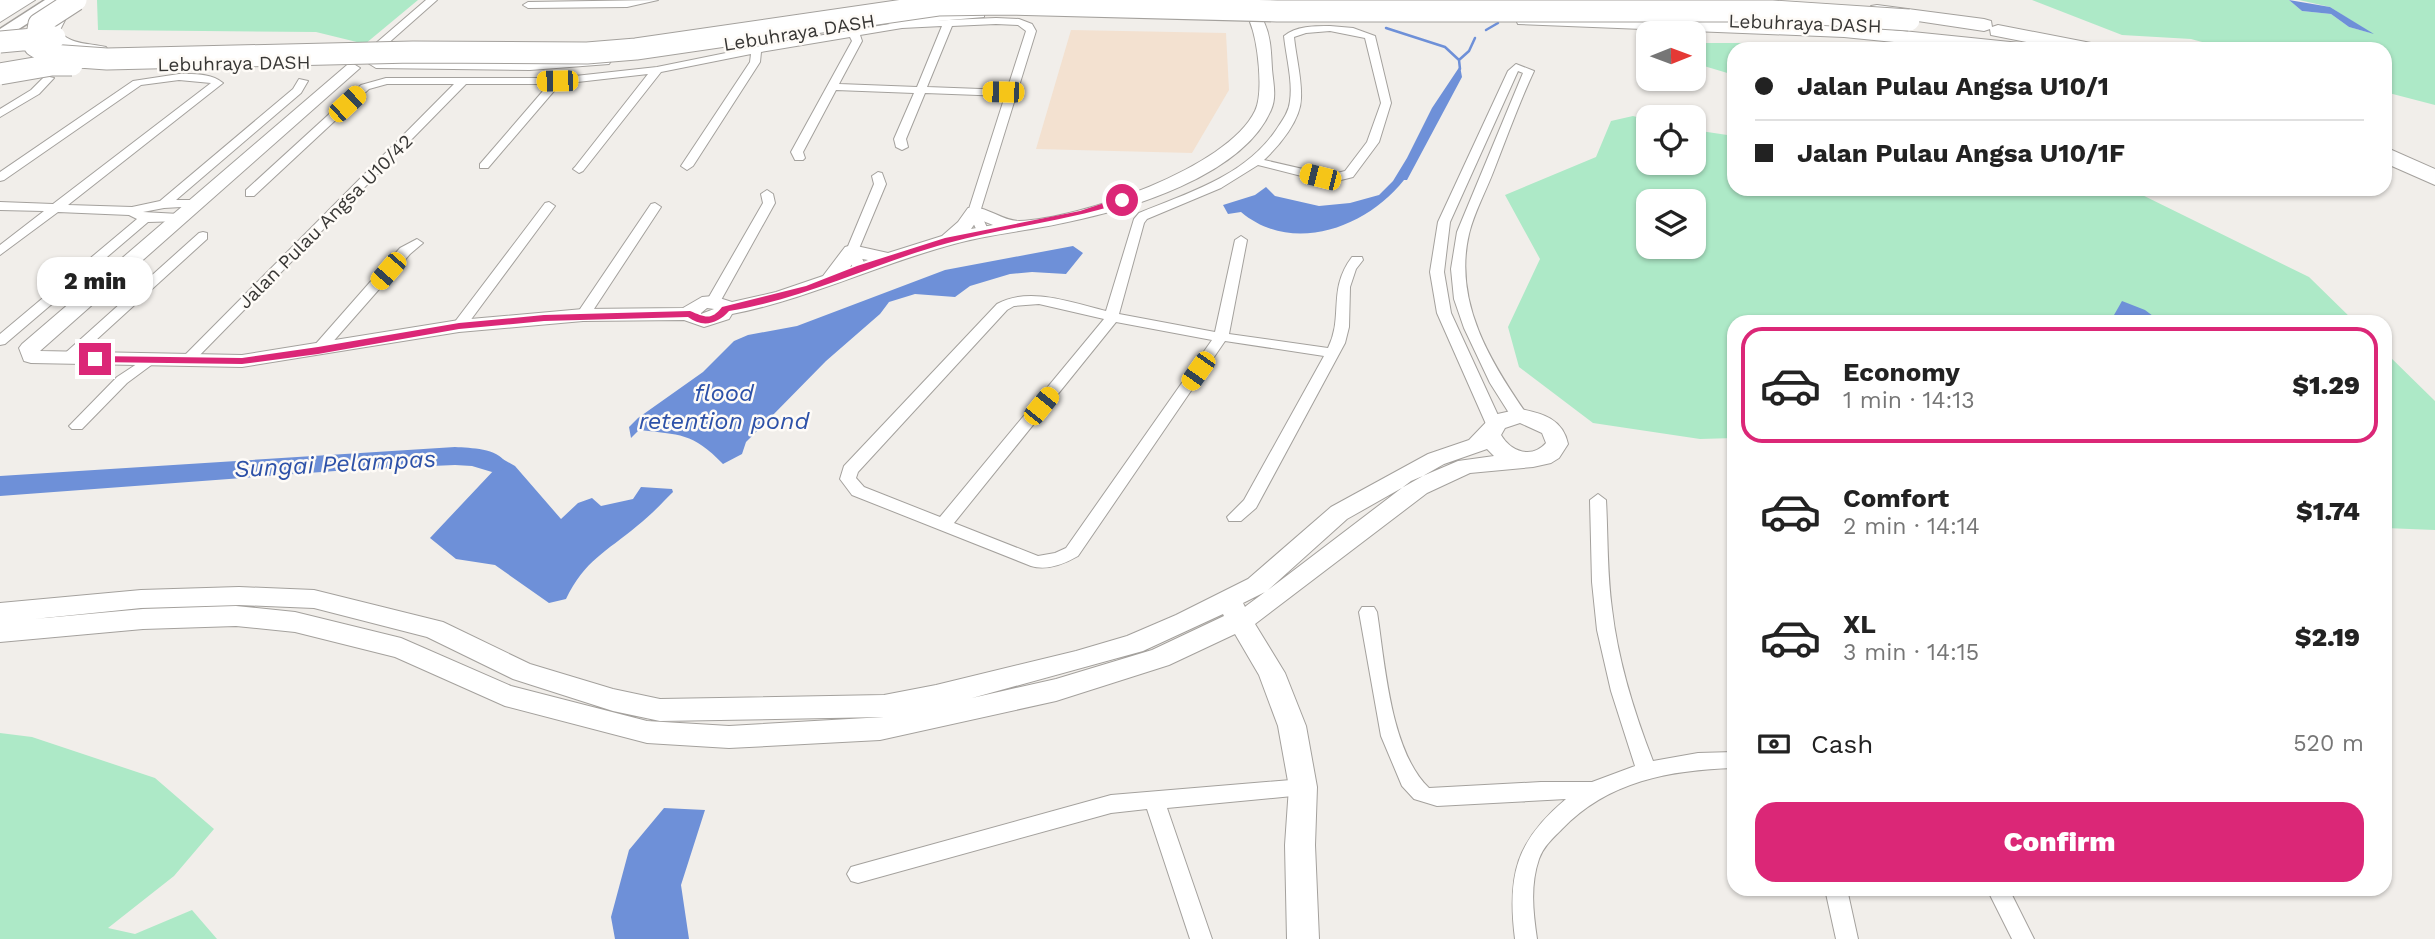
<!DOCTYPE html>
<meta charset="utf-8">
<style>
:root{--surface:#fff;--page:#f6f6f6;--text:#222;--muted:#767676;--line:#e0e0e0;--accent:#db2777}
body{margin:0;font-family:"Work Sans",sans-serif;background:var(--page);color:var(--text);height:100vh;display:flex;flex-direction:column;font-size:26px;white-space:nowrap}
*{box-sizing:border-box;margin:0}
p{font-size:23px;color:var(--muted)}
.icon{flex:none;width:38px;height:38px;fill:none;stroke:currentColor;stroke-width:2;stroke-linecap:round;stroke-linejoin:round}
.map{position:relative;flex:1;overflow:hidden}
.drawer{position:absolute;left:1727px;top:315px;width:665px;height:581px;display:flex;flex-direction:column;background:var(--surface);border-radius:21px;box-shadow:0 2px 5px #0004}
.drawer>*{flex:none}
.top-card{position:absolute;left:1727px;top:42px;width:665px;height:154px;border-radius:21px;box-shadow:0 2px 5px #0004;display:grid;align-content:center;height:154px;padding:0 28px;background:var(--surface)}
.needle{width:46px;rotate:89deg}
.buttons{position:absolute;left:1636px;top:21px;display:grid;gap:14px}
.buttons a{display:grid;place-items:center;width:70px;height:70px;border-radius:14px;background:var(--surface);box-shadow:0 2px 5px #0004;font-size:35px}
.end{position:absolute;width:32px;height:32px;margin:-16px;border:9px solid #db2777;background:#fff;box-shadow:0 0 0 4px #fff}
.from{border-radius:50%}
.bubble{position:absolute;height:49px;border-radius:21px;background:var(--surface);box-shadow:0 2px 5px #0004;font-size:23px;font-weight:800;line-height:49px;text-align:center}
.car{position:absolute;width:21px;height:42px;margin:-21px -10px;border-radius:9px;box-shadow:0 0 5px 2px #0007;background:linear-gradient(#f5c518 24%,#345 0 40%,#f5c518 0 76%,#345 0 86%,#f5c518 0)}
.top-card b{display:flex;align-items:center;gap:24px;height:66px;font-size:26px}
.top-card b+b{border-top:2px solid var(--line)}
.top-card i{width:18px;height:18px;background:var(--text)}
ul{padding:12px 0 0;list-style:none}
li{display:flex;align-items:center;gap:21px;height:116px;margin:0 14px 10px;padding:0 14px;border:4px solid transparent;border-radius:21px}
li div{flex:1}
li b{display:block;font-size:26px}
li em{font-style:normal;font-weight:800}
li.active{border-color:var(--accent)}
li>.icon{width:63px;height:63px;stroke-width:1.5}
.pay{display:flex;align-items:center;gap:18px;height:77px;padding:0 28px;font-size:26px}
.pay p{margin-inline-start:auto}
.primary-button{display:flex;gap:14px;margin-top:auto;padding:14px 28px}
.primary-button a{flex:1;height:80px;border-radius:21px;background:var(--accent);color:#fff;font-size:28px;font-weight:800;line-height:80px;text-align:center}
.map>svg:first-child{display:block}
.education{fill:#f3e1d0}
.green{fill:#ade9c7;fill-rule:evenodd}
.water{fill:#6e90d8}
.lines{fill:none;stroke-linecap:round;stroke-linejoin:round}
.stream{stroke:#6e90d8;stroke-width:2.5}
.river{fill:#6e90d8;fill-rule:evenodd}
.street-casing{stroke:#a4a19d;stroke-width:2}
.secondary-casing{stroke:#a4a19d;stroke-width:2}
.primary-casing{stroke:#a4a19d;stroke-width:3}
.highway-casing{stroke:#a4a19d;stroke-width:2}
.street{fill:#fff;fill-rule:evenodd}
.secondary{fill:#fff;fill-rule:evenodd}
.primary{fill:#fff;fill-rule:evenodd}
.highway{fill:#fff;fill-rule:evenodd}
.highway-bridge-casing{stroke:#a4a19d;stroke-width:23;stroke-linecap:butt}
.highway-bridge{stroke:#fff;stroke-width:21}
.route{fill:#db2777}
.labels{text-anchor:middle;stroke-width:5;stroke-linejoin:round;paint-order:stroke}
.far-street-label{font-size:19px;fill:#383735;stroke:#fefbf7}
.water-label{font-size:24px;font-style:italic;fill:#2d51a8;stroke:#fefbf7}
</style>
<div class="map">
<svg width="2435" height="939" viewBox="0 0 2435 939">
<rect width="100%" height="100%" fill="#f1eeea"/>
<path class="education" d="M1071,30l155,3 3,57 -37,63 -156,-4z"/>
<path class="green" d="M97,0h321l-53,44 -49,-12 -218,-2z
M2032,0h257l13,11 29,3 18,13 22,6 -41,-26 -31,-7h136v105l-50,-13v-43h-157l-37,-10 -69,-4z
M1703,43h123l33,6h-125v26l-40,-12z
M1633,116l15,4v43h46v-33l40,6v53h396l179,88 46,45h-194l-47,-7 -12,7h-368v116l-34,1 -107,-16 -74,-56 -11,-40 32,-68 -35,-64 91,-38 15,-36zM1648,201h46v46h-46z
M2385,352l50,49v129l-50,-2z
M0,733l32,4 123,41 59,51 -40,47 -66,52 27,6 57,-24 25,29h-217z"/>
<path class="water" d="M2289,0l41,7 44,27 -25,-7 -18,-13 -29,-3z
M1460,66l2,11 -55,103h-3c-38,48 -112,75 -163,32l-13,2 -5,-9 32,-10 11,-8 9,9 44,10 31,-3 29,-8 14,-14 14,-23 25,-50z
M1073,246l10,7 -17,21 -34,-2 -22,2 -40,12 -15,11 -40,-3 -26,8 -9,12 -54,47 -58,59 -22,22 -4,12 -19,10c-31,-32 -43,-29 -84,-34l-8,8 -2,-11 9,-9 65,-46 31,-31 14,-6 49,-9 148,-56z
M2122,301l23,9 16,12h-59l12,-7z
M458,452l41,5 16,9 46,53 17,-16 14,-5 9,8 32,-7 8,-12 31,2 1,3c-11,11 -23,24 -36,34 -31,26 -52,34 -71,73l-17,4 -54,-38 -39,-6 -26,-21 65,-69 -41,-9z
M664,808l41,2 -24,75 8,54h-74l-4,-22 18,-67z"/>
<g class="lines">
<path class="stream" d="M1386,28l59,19 14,13 1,9
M1486,30l12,-7
M1459,60l10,-9 6,-13"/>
<path class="river" d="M455,447c16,1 42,1 51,16l-4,7 -10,2 -20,-6 -17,-1 -93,4 -362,27v-20z"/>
<defs>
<path id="street" d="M426,0h11l-61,54h-8v-4z
M658,0l-31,7 -99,1 -5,-3 5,-3z
M996,18l23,1 13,5 4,7 -56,181 9,20 -2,3h-8l-11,-23 37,-116 -80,-3 -19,46 2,8 -6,3 -6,-3 -2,-8 20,-46 -78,-3 -33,62 2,6 -2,2h-8l-4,-8 61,-111 -2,-4 -89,15 -1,10 -67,104 -6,4 -6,-4 69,-104 1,-8 -90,18 -78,99 -4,2 -6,-4 2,-2 73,-93 -88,10 -72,84h-8v-4l69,-80h-83l-274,279 -5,1 -7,-4 274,-276h-67l-18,5 -115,107h-8v-6l115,-105 25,-7h171l100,-11 118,-24 127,-21zM996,24l22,1 8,6 -19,59 -80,-3 25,-61zM942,26l-25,61 -78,-3 23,-43 -2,-6 42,-7z
M1330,26l23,2 22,8 16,67 -12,39 -26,35 -24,6 -71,-18 -37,23 -74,31 -3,4 -25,91 96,18 20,-92 6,-4 6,4 -18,94 99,14c16,-32 -1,-58 24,-91h10l1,3 -7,9 -6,18 -1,40 -4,16 -89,165 -15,13h-12l-2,-4 17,-17 80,-144 -99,-15 -147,215c-14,8 -31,15 -47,10l-179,-71 -12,-16 4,-13 153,-162c33,-18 75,-1 109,7l28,-92 5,-6c49,-20 106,-37 137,-83 6,-9 13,-18 14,-29 3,-20 -4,-45 -6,-65 12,-10 30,-10 46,-10zM1330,31l35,7 16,65 -14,39 -22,29 -16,4 -65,-15c15,-14 37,-40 37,-62 1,-19 -5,-41 -7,-61l12,-4zM1039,304l65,15 -164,198 -76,-30 -8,-9 2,-6 149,-162 7,-4zM1116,322l96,18 -146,208 -11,5 -17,3 -84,-33z
M1516,64l18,7c-15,32 -27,66 -40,99 -8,21 -20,43 -25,64 -16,68 22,129 59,182l-3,3h-10l-6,-6 -19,-30 -26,-55 -10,-29 -3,-30 6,-37 66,-159 -5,-2 -68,151 -6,50 7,41 51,111 -8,5 -8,-5 -49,-111 -7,-41 8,-50 70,-151z
M179,74c15,0 32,-1 44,9l-155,122 64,2 28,-6 133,-112 6,-10 9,2 -7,12 -125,107h23v6l-35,2 -21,4 36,2 6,4 -2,3 -35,1 -143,122 -5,1v-11l137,-115 -8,-4 -71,-3 -58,43v-10l44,-34 -44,-1v-8l53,2 158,-121 -32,-3 -38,5 -137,95 -4,1v-9l133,-91z
M45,76l9,2 -15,16 -39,23v-8l31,-19z
M878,172l4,1 4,11 -28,67 9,17 -7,4 -7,-4 -7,-17 28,-67 -2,-8z
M767,190l6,4 2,9 -55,99 -7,4 -5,-1 -2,-3 57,-99 -2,-9z
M549,202l6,4 -91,123h-10l-2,-3 2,-3 91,-120z
M655,203l6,4 -71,108 -7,4 -5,-1 -2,-3 75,-111z
M203,232l4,1v6l-134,122h-10l-2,-3 2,-3 136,-122z
M417,239l6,4 -13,11 -87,99h-10l-2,-3 2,-3 87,-99z
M149,356l5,1 2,3 -2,3 -27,20 -45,46h-10l-3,-3 3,-3 45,-46z
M1598,494l8,6c2,36 1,73 6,109 6,52 22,103 41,152l45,-8 36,-1v16c-64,2 -126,13 -172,61 -9,9 -19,18 -23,30 -9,26 -6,53 -2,80h-22c-8,-64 1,-98 51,-140l-129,7 -23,-7 -12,-13 -21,-50 -22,-124 3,-5h12l3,5c8,51 13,139 52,176l112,-6h51l43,-16 -24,-75 -14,-61 -5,-48 -2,-82z
M1303,779l7,2 3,6 -3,6 -7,2 -136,13 45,131h-22l-43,-130 -36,4 -253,70 -7,-2 -4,-7 4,-7 7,-2 253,-70z
M1825,889h22l11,50h-22z
M1987,889h22l25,50h-22z"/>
<path id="secondary" d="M979,10l5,1v6l-93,8 -7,-4 7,-4z
M58,16l7,4 -6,12c14,13 29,11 47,15l2,3 -2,3c-21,5 -49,-3 -62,-20l9,-16z
M1257,18l7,4c7,15 7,30 8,47 1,13 5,28 -1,41 -28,66 -143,100 -208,113 -36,8 -73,11 -109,21 -75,20 -145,55 -222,70l-3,5 -25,8 -20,-7 -101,1 -124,11 -217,35 -211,-4 -7,-2 -5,-13 3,-4 325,-279 5,-2 8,5 -320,283 202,4 217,-35 124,-11 100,-1 19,-11 11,-1 19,6 44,-10 47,-16 22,-29 7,-2 36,8 54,-17 16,-14 10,-14c17,-4 33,13 51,13 60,-2 209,-53 236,-110 9,-18 3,-70 -5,-89zM978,219l15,6 -22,4zM857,258l11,2 -18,7zM707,308l7,1 -13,5v-1z
M604,57l7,4 -2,3 -79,6 -154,-2 -8,-5 8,-5 154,2z
M1520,409c22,4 43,10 48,35l-9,14 -8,5 -18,4 -63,6 -43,20 -172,131 30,49 21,53 11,61 -2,58 4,94h-32l-2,-94 4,-58 -11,-61 -19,-51 -24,-41 -66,31 -113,36 -176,39 -151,8 -82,-5 -142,-37 -110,-49 -100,-25 -59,-6 -93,3 -143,13v-39l141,-13 98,-3 75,3 129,32 87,42 83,25 47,10 224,-4 52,-10 140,-34 51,-15 49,-21 72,-36 83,-72 97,-53 41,-14 24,-25zM1520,423l22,10 4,10c-14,16 -35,9 -45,-8l4,-7zM1487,449l7,7 -36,5 -47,20 -143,109 79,-71 97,-55zM1265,592l-19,14 -1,1 -2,-4zM239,605l75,3 113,29 86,42 100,32 47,10 224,-4 -155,9 -82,-5 -136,-35 -110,-48 -106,-26 -59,-6 -93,3 -109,10 107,-11zM1223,614l1,2 -72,34 -96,29 -84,19 171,-47z"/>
<path id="primary" d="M0,0h17l-17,10z
M45,0h19l-64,41v-12z"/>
<path id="highway" d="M13,0h22l-35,22v-14z
M1877,5l107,14 7,2 1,6 6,-2 93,18 10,6h-40l-70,-14 -1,-6 -6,2 -113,-17 -3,-4 3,-4z
M1525,14l319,11 176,18 10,6h-66l-120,-12 -326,-13 -2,-4z
M2385,147l50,22v16l-50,-22z"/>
</defs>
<use href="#street" class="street-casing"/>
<use href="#secondary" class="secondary-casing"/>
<use href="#primary" class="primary-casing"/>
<use href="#highway" class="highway-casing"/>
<use href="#street" class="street"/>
<use href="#secondary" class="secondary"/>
<use href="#primary" class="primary"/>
<use href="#highway" class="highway"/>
<defs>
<path id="highway-bridge" d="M76,0l-37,24 -4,22 15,9 57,4 306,-7 174,1 49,-4 302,-44 67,-1 272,7h495l137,9
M0,42l55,-5
M0,74l52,-9h20"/>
</defs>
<use href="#highway-bridge" class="highway-bridge-casing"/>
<use href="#highway-bridge" class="highway-bridge"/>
</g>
<path class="route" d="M1122,197l5,3 -2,2c-58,19 -118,25 -177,41 -74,20 -143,56 -219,68 -11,13 -27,17 -41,6l-144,4 -85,8 -141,25 -76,10 -147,-2 -5,-3 5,-3 147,2 76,-11 141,-24 85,-8 146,-4c15,6 21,10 32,-4l84,-21 51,-20 88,-28 135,-27z"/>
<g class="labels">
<g class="far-street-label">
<text transform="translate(1805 23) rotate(2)" y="7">Lebuhraya DASH</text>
<text transform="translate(799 32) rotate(-9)" y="7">Lebuhraya DASH</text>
<text transform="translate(234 63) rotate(-1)" y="7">Lebuhraya DASH</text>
<text transform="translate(325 221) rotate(-45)" y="7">Jalan Pulau Angsa U10/42</text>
</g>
<g class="water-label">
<text x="724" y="401">flood<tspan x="724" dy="28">retention pond</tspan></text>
<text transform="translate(335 464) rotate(-3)" y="8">Sungai Pelampas</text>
</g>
</g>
</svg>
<div class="buttons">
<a><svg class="needle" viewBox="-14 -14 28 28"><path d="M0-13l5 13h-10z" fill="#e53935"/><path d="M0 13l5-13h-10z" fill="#767676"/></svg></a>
<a><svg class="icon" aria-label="locate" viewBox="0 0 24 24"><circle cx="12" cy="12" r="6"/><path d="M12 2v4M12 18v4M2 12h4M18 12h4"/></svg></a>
<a><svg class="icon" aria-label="layers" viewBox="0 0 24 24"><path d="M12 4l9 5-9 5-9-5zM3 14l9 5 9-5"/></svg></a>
</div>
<i class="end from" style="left:1122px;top:200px"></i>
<i class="end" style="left:95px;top:359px"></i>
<div class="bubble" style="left:37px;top:257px;width:116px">2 min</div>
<i class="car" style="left:557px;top:81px;rotate:269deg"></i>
<i class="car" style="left:1003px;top:92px;rotate:271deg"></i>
<i class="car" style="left:347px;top:104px;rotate:47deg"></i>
<i class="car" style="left:1320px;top:177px;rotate:284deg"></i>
<i class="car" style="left:388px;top:271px;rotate:221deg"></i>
<i class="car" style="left:1198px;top:371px;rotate:215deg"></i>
<i class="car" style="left:1041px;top:406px;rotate:39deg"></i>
<div class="top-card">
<b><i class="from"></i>Jalan Pulau Angsa U10/1</b>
<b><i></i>Jalan Pulau Angsa U10/1F</b>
</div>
<section class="drawer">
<ul>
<li class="active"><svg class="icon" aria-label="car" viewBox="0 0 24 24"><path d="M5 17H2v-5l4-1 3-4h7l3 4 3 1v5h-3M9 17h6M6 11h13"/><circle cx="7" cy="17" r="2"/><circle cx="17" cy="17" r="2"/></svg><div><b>Economy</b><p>1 min · 14:13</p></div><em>$1.29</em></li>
<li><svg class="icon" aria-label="car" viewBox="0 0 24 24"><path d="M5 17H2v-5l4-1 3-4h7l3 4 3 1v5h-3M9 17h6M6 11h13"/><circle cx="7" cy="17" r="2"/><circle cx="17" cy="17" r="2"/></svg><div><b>Comfort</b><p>2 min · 14:14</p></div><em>$1.74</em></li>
<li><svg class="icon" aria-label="car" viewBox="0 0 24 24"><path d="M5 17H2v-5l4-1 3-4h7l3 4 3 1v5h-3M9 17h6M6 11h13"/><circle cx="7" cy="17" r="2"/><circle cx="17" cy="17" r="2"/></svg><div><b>XL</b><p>3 min · 14:15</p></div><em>$2.19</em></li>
</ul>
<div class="pay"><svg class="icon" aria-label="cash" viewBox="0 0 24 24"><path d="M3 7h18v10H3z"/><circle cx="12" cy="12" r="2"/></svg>Cash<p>520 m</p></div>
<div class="primary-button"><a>Confirm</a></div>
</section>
</div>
